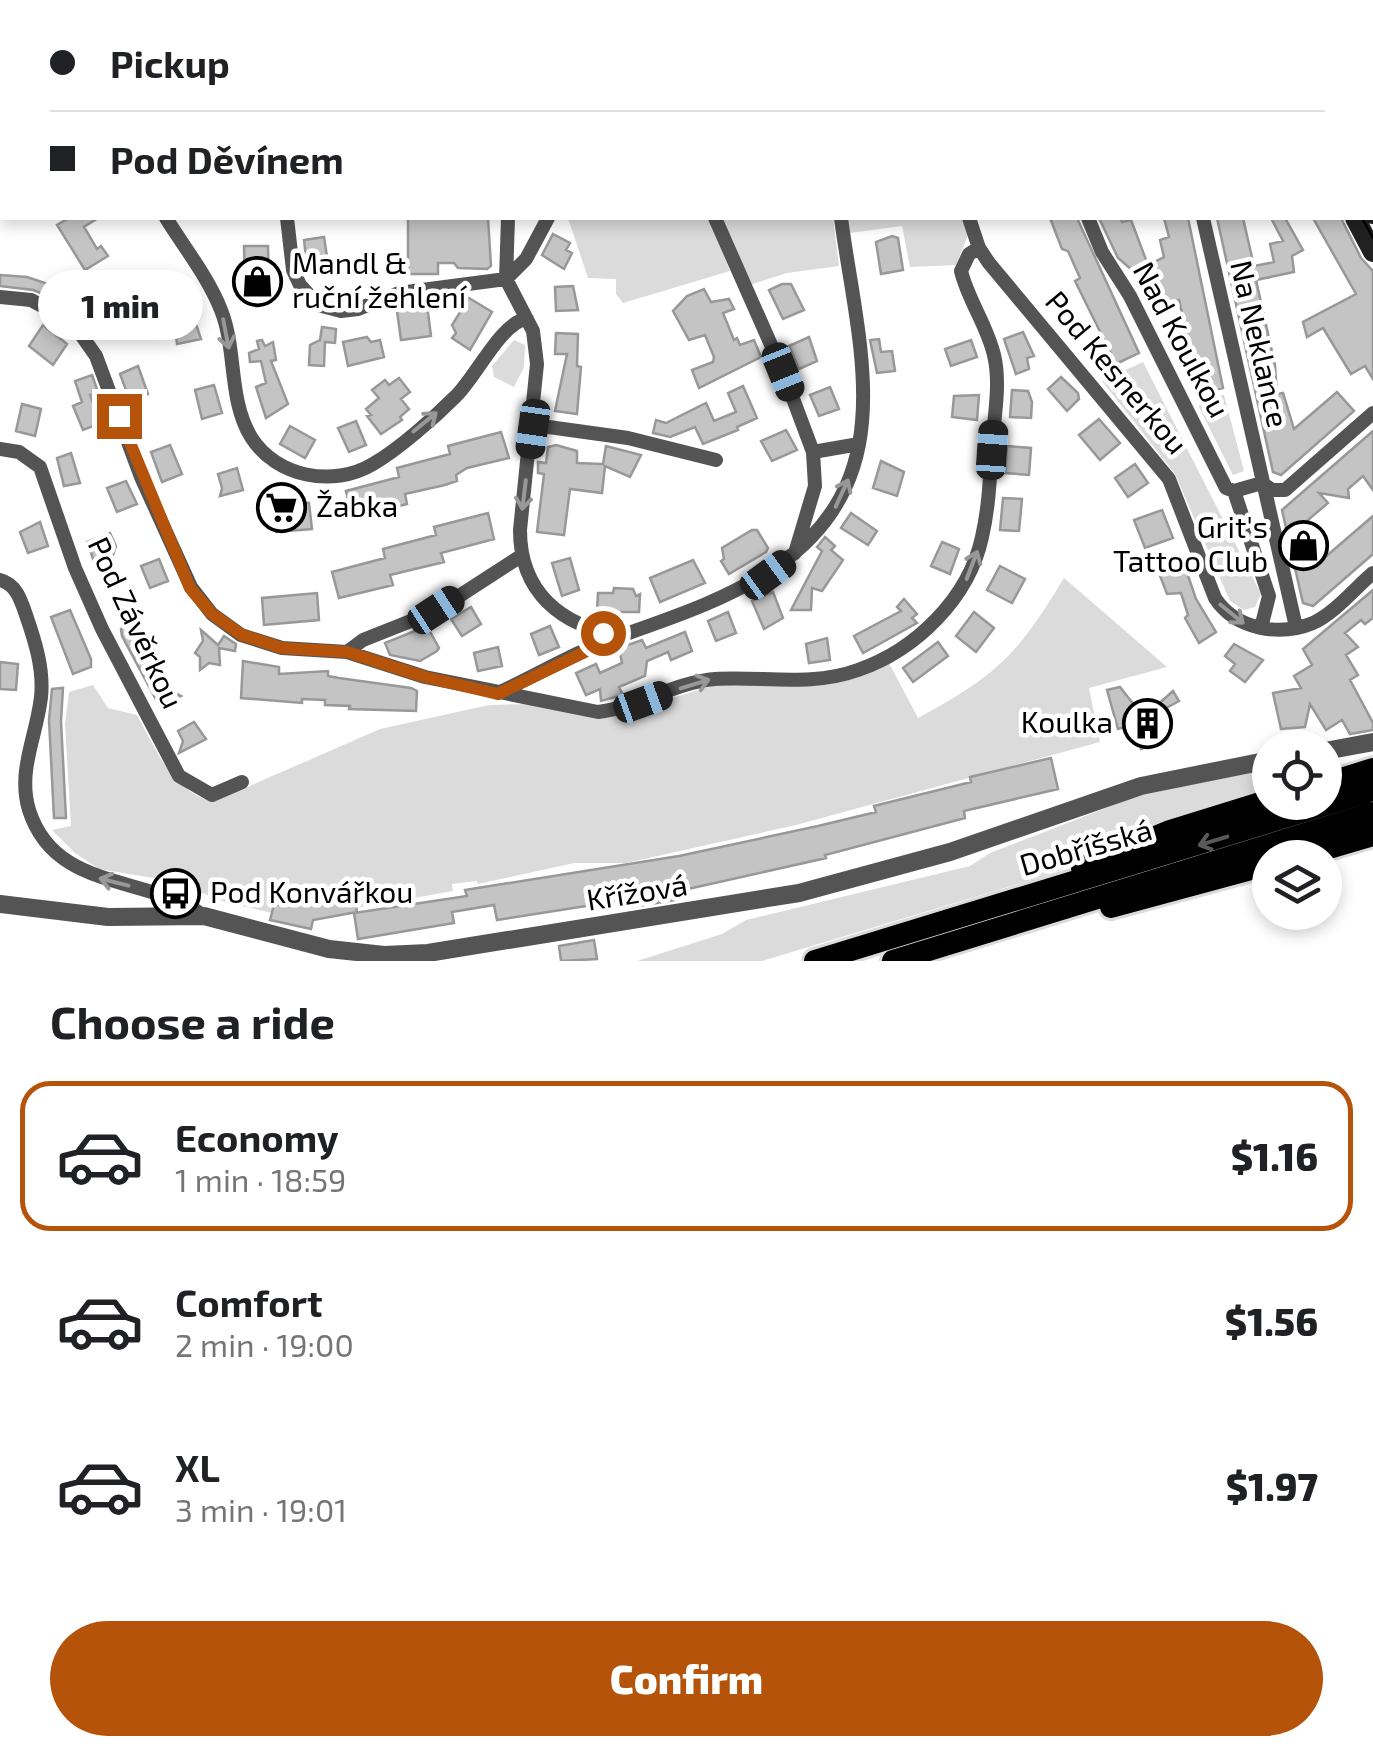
<!DOCTYPE html>
<meta charset="utf-8">
<style>
:root{--surface:#fff;--page:#f2f2f2;--text:#202124;--muted:#757577;--line:#e0e0e0;--accent:#b45309}
body{margin:0;font-family:"Exo 2",sans-serif;background:var(--page);color:var(--text);height:100vh;display:flex;flex-direction:column;font-size:38px;white-space:nowrap}
*{box-sizing:border-box;margin:0}
p{font-size:32px;color:var(--muted)}
.icon{flex:none;width:55px;height:55px;fill:none;stroke:currentColor;stroke-width:2;stroke-linecap:round;stroke-linejoin:round}
.map{position:relative;height:961px;overflow:hidden}
.details{display:flex;flex-direction:column;background:var(--surface);flex:1}
.details>*{flex:none}
.guide{position:absolute;left:0px;top:0px;width:1375px;height:220px;box-shadow:0 5px 15px #0003;display:grid;align-content:center;height:220px;padding:0 50px;background:var(--surface)}
.fabs{position:absolute;left:1252px;top:730px;display:grid;gap:20px}
.fabs a{display:grid;place-items:center;width:90px;height:90px;border-radius:50%;background:var(--surface);box-shadow:0 5px 15px #0003;font-size:50px}
.end{position:absolute;width:45px;height:45px;margin:-22px;border:12px solid #b45309;background:#fff;box-shadow:0 0 0 5px #fff}
.from{border-radius:50%}
.bubble{position:absolute;height:70px;border-radius:35px;background:var(--surface);box-shadow:0 5px 15px #0003;font-size:32px;font-weight:800;line-height:70px;text-align:center}
.car{position:absolute;width:30px;height:60px;margin:-30px -15px;border-radius:12px;box-shadow:0 0 8px 2px #0007;background:linear-gradient(#222 24%,#8ab4d8 0 40%,#222 0 76%,#8ab4d8 0 86%,#222 0)}
.guide b{display:flex;align-items:center;gap:35px;height:95px;font-size:38px}
.guide b+b{border-top:2px solid var(--line)}
.guide i{width:25px;height:25px;background:var(--text)}
ul{padding:0;list-style:none}
li{display:flex;align-items:center;gap:30px;height:150px;margin:0 20px 15px;padding:0 30px;border:5px solid transparent;border-radius:30px}
li div{flex:1}
li b{display:block;font-size:38px}
li em{font-style:normal;font-weight:800}
li.current{border-color:var(--accent)}
li>.icon{width:90px;height:90px;stroke-width:1.5}
h2{padding:0 50px;font-size:45px;line-height:120px}
.action{display:flex;gap:20px;margin-top:auto;padding:20px 50px}
.action a{flex:1;height:115px;border-radius:60px;background:var(--accent);color:#fff;font-size:40px;font-weight:800;line-height:115px;text-align:center}
.map>svg:first-child{display:block}
.green{fill:#dbdbdb}
.building{fill:#c4c4c4;stroke:#989898;stroke-width:2.5}
.lines{fill:none;stroke-linecap:round;stroke-linejoin:round}
.trunk-casing{stroke:#dbdbdb;stroke-width:28}
.minor{stroke:#545454;stroke-width:14}
.tertiary{stroke:#545454;stroke-width:18}
.secondary{stroke:#212121;stroke-width:20}
.trunk{stroke:#000;stroke-width:22}
.tram{stroke:#000;stroke-width:2.5}
.oneway{stroke:#989898}
.oneway2{stroke:#595959}
.route{stroke:#b45309;stroke-width:12}
.labels{text-anchor:middle;stroke-width:9;stroke-linejoin:round;paint-order:stroke}
.poi-label{font-size:30px;fill:#000;stroke:#fff;text-anchor:start}
.street-label{font-size:30px;fill:#000;stroke:#fff}
</style>
<div class="map">
<svg width="1373" height="961" viewBox="0 0 1373 961">
<rect width="100%" height="100%" fill="#fff"/>
<path class="green" d="M568,218h141l21,53 -107,32 -7,-9v-15l-28,-1z
M720,218h113l6,48 -52,7 -37,12z
M847,218h119l4,12 -14,35 -46,2 -8,-41 -52,7z
M514,340l11,5 -1,22 -10,20 -20,-10 -2,-11z
M1143,362l118,232 -6,13 -11,3 -14,-9 -55,-127 -73,-93z
M1224,395l20,76 -11,4 -34,-68 2,-7z
M1064,578l103,89 -78,21 11,54 -304,83 -170,38h-52l-96,21 -1,-3 -25,3 1,7 -96,17 -5,-24 -66,11 -1,9 -10,1 -3,8 -47,-11 -54,-21 -72,-12 -24,-16 -23,-23 19,-4 -6,-102 4,-32 24,-7 15,23 29,7c20,36 34,75 76,87l167,-73 109,-24 48,-1 67,14 112,-33 98,1 75,-23 29,55c80,-43 99,-63 146,-140z
M1270,767v26l-225,83 -283,85h-125l85,-27 24,-14 224,-54 20,-13 147,-57z"/>
<path class="building" d="M69,218h29l-14,9 13,22 4,-3 7,10 -23,14 -28,-45z
M408,218h80l3,48 -4,3 -29,-1 -4,-5h-16v11h-30z
M1050,218h27l62,135 -23,11 -41,-83 5,-3 -12,-27 -6,-2z
M1099,218h21l2,4 9,-2 17,45 16,-8 -4,-17 9,-3 -5,-19h24l35,170 -23,5 -21,-93 -22,5 -11,-23 -28,-24z
M1217,218h26l11,48 20,-4 -4,-18 13,-3 -12,-23h14l18,32 -11,6 2,16 -38,8 19,85 2,29 6,-1 11,36 43,-37 17,19 -73,64 -8,-3z
M1313,218h28l20,40 12,13v108l-8,-13 -14,8 -28,-46 -16,9 -4,-15 53,-28z
M553,234l17,9 -4,7 6,3 -8,16 -22,-14z
M892,236l6,2 5,32 -22,4 -5,-32z
M324,237l4,26 -21,3 -3,-26z
M244,246h24l1,42h-24z
M0,275l27,2 39,13 -4,11 -29,-11 -33,-4z
M782,284h9l13,26 -21,9 -14,-29z
M573,286l5,24 -22,1 -1,-24z
M704,289l7,13 18,-3 5,10 -11,4 11,27 3,-2 3,7 14,-5 7,17 -62,31 -7,-18 21,-8 1,-5 -9,-22 -16,5 -16,-29 14,-15z
M469,298l23,14 -22,38 -18,-12 4,-5 -4,-8z
M137,304l4,20 -22,4 -3,-20z
M427,305l4,31 -30,4 -4,-29z
M194,318l7,21 -24,5 -3,-22z
M43,325l24,19 -14,21 -24,-19z
M322,327l14,2 -1,14 -10,-1 -1,24 -15,-1 1,-20 10,-5z
M1023,332l11,24 -7,2 2,11 -13,5 -12,-35z
M556,333l22,1 -1,32 4,1 -4,47 -22,-3 12,-57h-12z
M367,337l4,5 9,-2 4,17 -36,9 -5,-24z
M809,337l8,24 -18,8 -10,-23z
M879,339l2,13 11,-1 3,20 -18,2 -7,-33z
M262,340l3,6 8,-4 3,18 -5,1 17,43 -22,14 -10,-31 10,-4 -5,-22 -11,1 -1,-9 10,-4 -2,-8z
M971,340l6,17 -26,9 -6,-17z
M138,366l10,28 -18,7 -10,-27z
M92,375l6,17 -8,3 11,28 -18,7 -10,-24 9,-4 -7,-21z
M1061,377l17,16 1,6 -12,12 -19,-22z
M399,378l11,14 -9,7 8,10 -9,8 2,3 -21,14 -14,-18 4,-1 -5,-6 13,-11 -7,-8 13,-10 4,5z
M214,385l8,28 -20,6 -7,-29z
M743,386l14,32 -20,9 1,3 -35,14 -8,-17 -25,10 -17,-4 3,-13 10,3 40,-20 8,18 22,-9 -8,-19z
M830,387l9,22 -20,7 -9,-21z
M1012,390l16,1 4,11 -1,16 -21,-1z
M979,395l-2,25 -25,-3 2,-21z
M22,404l19,5 -6,27 -19,-5z
M1099,419l21,24 -20,17 -21,-25z
M356,421l10,24 -17,7 -11,-24z
M290,426l25,14 -10,18 -25,-14z
M786,430l11,20 -25,11 -11,-20z
M1373,431v59l-10,-14 -15,13 1,9 -30,-5 9,10 -40,34 -6,-27z
M501,432l8,26 -42,10 -11,7 1,6 -12,4 -40,9 2,10 -55,14 -6,-27 53,-14 -2,-9 53,-14 -2,-8z
M170,445l12,29 -20,8 -11,-30z
M556,445l21,6v12l26,1 3,-18 35,9 -11,22 -25,-11 -3,27 -32,-4 -6,46 -27,-3 7,-58 -6,-1v-11l8,1 2,-16z
M1007,446l24,2 -2,27 -24,-2z
M71,453l9,30 -16,3 -7,-28z
M881,461l23,11 -7,24 -24,-8z
M1135,464l13,19 -20,14 -13,-19z
M237,468l6,22 -23,6 2,-8 -4,-14z
M126,481l11,23 -20,8 -10,-24z
M1003,498l19,1 -3,32 -19,-1z
M299,502l10,1 3,26 -36,3 -6,-26z
M1162,510l11,28 -28,10 -11,-28z
M488,513l6,26 -53,14 3,9 -54,13 3,10 -54,13 -7,-26 53,-14 -2,-9 53,-14 -2,-8z
M851,513l26,18 -9,14 -27,-17z
M1373,516v38l-60,52 -10,-3 -15,-65 26,-5 5,4 -3,28z
M40,522l8,24 -20,7 -8,-21z
M752,530h5l11,18 -2,4 -37,22 -8,-13 3,-2 -2,-11z
M110,533l6,13 -5,15 -15,6 -9,-25z
M825,537l10,9 -4,4 12,10 -21,31 -10,-3 -1,22h-20l31,-59 -5,-4z
M942,542l17,7 -9,25 -19,-8z
M570,558l9,32 -17,6 -10,-33z
M159,559l9,22 -18,7 -9,-22z
M693,560l12,23 -45,19 -10,-24z
M1183,561l13,38 20,33 -17,11 -14,-25 3,-3 -7,-22 -14,1 -8,-21z
M1000,566l25,13 -13,24 -25,-13z
M614,588l19,1 3,7 4,-2 -1,18h-42l1,-19h15z
M1373,590v28l-8,6 -4,-4 -16,13 13,14 -12,8 12,20 -8,5 23,43v7l-23,4 -8,-14 -16,10 -16,-26 -5,23 -24,2 -8,-36 28,-5 -7,-12 18,-11 -9,-16z
M773,592l10,26 -19,11 -12,-28z
M317,593l2,27 -55,5 -2,-27z
M904,599l13,15 -5,4 5,5 -54,30 -9,-17 47,-25 -4,-4z
M471,607l10,17 -19,12 -11,-17z
M70,610l21,49v8l-18,7 -22,-57z
M728,612l8,21 -20,8 -8,-20z
M974,612l20,16 -18,24 -20,-16z
M137,621l19,44 5,-3 13,30 7,4 -21,11 -38,-71 -1,-7z
M427,626l12,22 -2,3 -17,10 -30,-6 -5,-12z
M550,626l9,21 -20,8 -8,-21z
M201,630l17,15 6,-9 12,8 -1,7 -16,-3 1,17 -11,-2 -9,7v-13l-5,-4 8,-12z
M685,632l7,19 -21,9 -3,-8 -21,9 -2,15 -26,11 4,8 -22,6 -1,-12 -14,6 -10,-22 20,-9 4,9 22,-10 -3,-15 23,-8 4,8z
M827,638l3,22 -21,3 -3,-19z
M938,642l10,14 -35,26 -10,-14z
M1234,644l29,16 -18,22 -15,-11 5,-7 -10,-8z
M498,647l4,19 -24,5 -4,-18z
M243,661l36,6v7l49,-3v5l11,2 72,10 6,3 -1,20 -67,-2 1,-3 -25,-1v-5l-23,-1v4l-61,-5z
M0,662l18,2 -2,26 -16,-1z
M1120,687l18,23 14,-6 2,4 19,-17 6,10 -22,12 10,26 -26,10 -8,-25 -15,5 -11,-39z
M63,688l-2,33 5,97h-12l-5,-98 3,-31z
M194,722l12,17 -27,14 4,-12 -5,-10z
M1051,758l7,31 -94,22 1,7 -140,37 1,3 -147,33 2,8 -49,8 -1,-8 -134,21 -3,-15 -42,7 2,11 -96,16 -4,-26 113,-17 -2,-6 214,-34 139,-30 58,-14 -2,-6 97,-24 -1,-5z
M353,887l4,25 -44,8 -2,9 -41,-9 4,-15 12,-1 -1,-6z
M594,940l3,19 -36,2 -2,-15z"/>
<g class="lines">
<defs>
<path id="trunk" d="M1325,784l48,-15
M1295,858l78,-23
M1082,868l88,-37 100,-31
M1111,907l159,-43
M815,961l558,-171
M893,961l480,-148"/>
</defs>
<use href="#trunk" class="trunk-casing"/>
<path class="minor" d="M110,0l13,2
M615,0l1,2
M811,0l1,2
M875,0v2
M1060,0l1,2
M45,2v-2
M58,2l14,-2
M354,2v-2
M515,2l1,-2
M0,9h2
M0,132l2,-6
M166,218c18,29 42,59 55,92 16,40 7,89 30,127 25,40 82,51 122,27 26,-15 62,-47 83,-68 19,-18 47,-76 71,-77
M287,218l6,52 7,15 18,20 23,6 17,-2 41,-16 107,-14 20,-20 22,-41
M508,218l-2,61 27,52 4,33 -17,166c0,62 41,96 99,105
M715,218l68,154 30,80 46,-8
M969,218l10,30 10,15 180,216 46,119c20,31 64,39 98,25 22,-10 42,-35 60,-50
M1088,218l14,34 28,44 96,192 8,3 28,-8
M1203,218l93,409
M0,297l31,3 34,18 17,18 14,20 45,121 50,110 21,27 29,21 41,13 65,4 78,25 173,35c40,-5 78,-30 117,-33 48,-3 96,8 143,-9 58,-20 111,-72 124,-133 7,-30 8,-61 10,-91 2,-29 9,-62 2,-91 -7,-30 -26,-55 -33,-84l8,-17 10,-6
M534,425l94,13 88,22
M0,449l19,3 21,15 35,101 27,61 77,147 33,19 30,-13
M1262,483l10,7h13l88,-77
M1234,491l35,105 -8,32
M795,553l20,-67 -2,-34
M0,580c16,4 21,20 26,35 9,26 18,54 15,82 -4,38 -24,74 -12,113 26,82 117,64 175,106
M347,652l16,-12 73,-29 85,-55
M498,693c41,-19 82,-44 125,-58 109,-38 228,-79 239,-213 6,-64 -13,-141 -21,-204"/>
<path class="tertiary" d="M1325,751l48,-9
M0,904l108,13 96,-1 125,33 55,6 44,-2 371,-60 151,-41 191,-66 129,-26"/>
<path class="secondary" d="M1233,0l1,2
M1257,0l1,2
M1372,214h1
M1355,218l18,34"/>
<use href="#trunk" class="trunk"/>
<path class="tram" d="M1240,0l2,2
M1362,218l11,20"/>
</g>
<defs><path id="oneway-shaft" d="M-6 0H5M1.5-3L5.5 0L1.5 3" fill="none" stroke-width="1.6" stroke-linecap="round" stroke-linejoin="round" transform="scale(2.5)"/></defs>
<g class="oneway">
<use href="#oneway-shaft" transform="translate(226 334) rotate(79)"/>
<use href="#oneway-shaft" transform="translate(425 422) rotate(-39)"/>
<use href="#oneway-shaft" transform="translate(842 493) rotate(-65)"/>
<use href="#oneway-shaft" transform="translate(524 495) rotate(97)"/>
<use href="#oneway-shaft" transform="translate(972 565) rotate(-69)"/>
<use href="#oneway-shaft" transform="translate(1232 614) rotate(39)"/>
<use href="#oneway-shaft" transform="translate(695 684) rotate(-17)"/>
<use href="#oneway-shaft" transform="translate(114 882) rotate(-166)"/>
</g>
<use class="oneway2" href="#oneway-shaft" transform="translate(1213 841) rotate(163)"/>
<g class="lines">
<path class="route" d="M119,416l71,172 22,26 30,21 40,13 65,4 78,25 73,17 122,-59 -17,-2"/>
</g>
<defs>
<symbol id="shop-ring" viewBox="-11 -11 22 22"><circle r="9.5" fill="#fff" stroke="#000" stroke-width="1.5"/><path d="M-5-2.5h2.3a2.7 3.5 0 0 1 5.4 0H5L5.5 6h-11ZM-1.5-2.5h3a1.5 2.3 0 0 0-3 0Z" fill="#000"/></symbol>
<symbol id="supermarket-ring" viewBox="-11 -11 22 22"><circle r="9.5" fill="#fff" stroke="#000" stroke-width="1.5"/><path d="M-6-5.5h2.5l.6 2H6L4.5 2H-2.5L-4.4-4H-6ZM-1.5 3.2a1.3 1.3 0 1 0 .1 0ZM3 3.2a1.3 1.3 0 1 0 .1 0Z" fill="#000"/></symbol>
<symbol id="building-ring" viewBox="-11 -11 22 22"><circle r="9.5" fill="#fff" stroke="#000" stroke-width="1.5"/><path d="M-4-6H4V6H1V3H-1V6H-4ZM-2.5-4.3h1.7v1.8h-1.7ZM.8-4.3h1.7v1.8H.8ZM-2.5-1h1.7V.8h-1.7ZM.8-1h1.7V.8H.8Z" fill="#000"/></symbol>
<symbol id="bus-ring" viewBox="-11 -11 22 22"><circle r="9.5" fill="#fff" stroke="#000" stroke-width="1.5"/><path d="M-5-6H5V4H4V6H2V4H-2V6H-4V4H-5ZM-3.5-4V0h7V-4ZM-3.5 1.2v1.5H-2V1.2ZM2 1.2v1.5H3.5V1.2Z" fill="#000"/></symbol>
</defs>
<g fill-rule="evenodd">
<use href="#shop-ring" x="230" y="254" width="55" height="55"/>
<use href="#supermarket-ring" x="254" y="480" width="55" height="55"/>
<use href="#shop-ring" x="1276" y="518" width="55" height="55"/>
<use href="#building-ring" x="1120" y="696" width="55" height="55"/>
<use href="#bus-ring" x="148" y="866" width="55" height="55"/>
</g>
<g class="labels">
<g class="poi-label">
<text x="292" y="274">Mandl &amp;<tspan x="292" dy="34">ruční žehlení</tspan></text>
<text x="316" y="517">Žabka</text>
<text x="1268" y="538" text-anchor="end">Grit's<tspan x="1268" dy="34">Tattoo Club</tspan></text>
<text x="1113" y="733" text-anchor="end">Koulka</text>
<text x="210" y="903">Pod Konvářkou</text>
</g>
<g class="street-label">
<text transform="translate(1181 340) rotate(62)" y="10">Nad Koulkou</text>
<text transform="translate(1259 344) rotate(77)" y="10">Na Neklance</text>
<text transform="translate(1116 373) rotate(50)" y="10">Pod Kesnerkou</text>
<text transform="translate(135 623) rotate(65)" y="10">Pod Závěrkou</text>
<text transform="translate(1086 848) rotate(-16)" y="10">Dobříšská</text>
<text transform="translate(637 893) rotate(-9)" y="10">Křížová</text>
</g>
</g>
</svg>
<div class="fabs">
<a><svg class="icon" aria-label="locate" viewBox="0 0 24 24"><circle cx="12" cy="12" r="6"/><path d="M12 2v4M12 18v4M2 12h4M18 12h4"/></svg></a>
<a><svg class="icon" aria-label="layers" viewBox="0 0 24 24"><path d="M12 4l9 5-9 5-9-5zM3 14l9 5 9-5"/></svg></a>
</div>
<i class="end from" style="left:603px;top:633px"></i>
<i class="end" style="left:119px;top:416px"></i>
<div class="bubble" style="left:38px;top:270px;width:165px">1 min</div>
<i class="car" style="left:783px;top:372px;rotate:158deg"></i>
<i class="car" style="left:533px;top:429px;rotate:188deg"></i>
<i class="car" style="left:992px;top:450px;rotate:4deg"></i>
<i class="car" style="left:768px;top:575px;rotate:54deg"></i>
<i class="car" style="left:436px;top:610px;rotate:57deg"></i>
<i class="car" style="left:643px;top:702px;rotate:70deg"></i>
<div class="guide">
<b><i class="from"></i>Pickup</b>
<b><i></i>Pod Děvínem</b>
</div>
</div>
<section class="details">
<h2>Choose a ride</h2>
<ul>
<li class="current"><svg class="icon" aria-label="car" viewBox="0 0 24 24"><path d="M5 17H2v-5l4-1 3-4h7l3 4 3 1v5h-3M9 17h6M6 11h13"/><circle cx="7" cy="17" r="2"/><circle cx="17" cy="17" r="2"/></svg><div><b>Economy</b><p>1 min · 18:59</p></div><em>$1.16</em></li>
<li><svg class="icon" aria-label="car" viewBox="0 0 24 24"><path d="M5 17H2v-5l4-1 3-4h7l3 4 3 1v5h-3M9 17h6M6 11h13"/><circle cx="7" cy="17" r="2"/><circle cx="17" cy="17" r="2"/></svg><div><b>Comfort</b><p>2 min · 19:00</p></div><em>$1.56</em></li>
<li><svg class="icon" aria-label="car" viewBox="0 0 24 24"><path d="M5 17H2v-5l4-1 3-4h7l3 4 3 1v5h-3M9 17h6M6 11h13"/><circle cx="7" cy="17" r="2"/><circle cx="17" cy="17" r="2"/></svg><div><b>XL</b><p>3 min · 19:01</p></div><em>$1.97</em></li>
</ul>
<div class="action"><a>Confirm</a></div>
</section>
